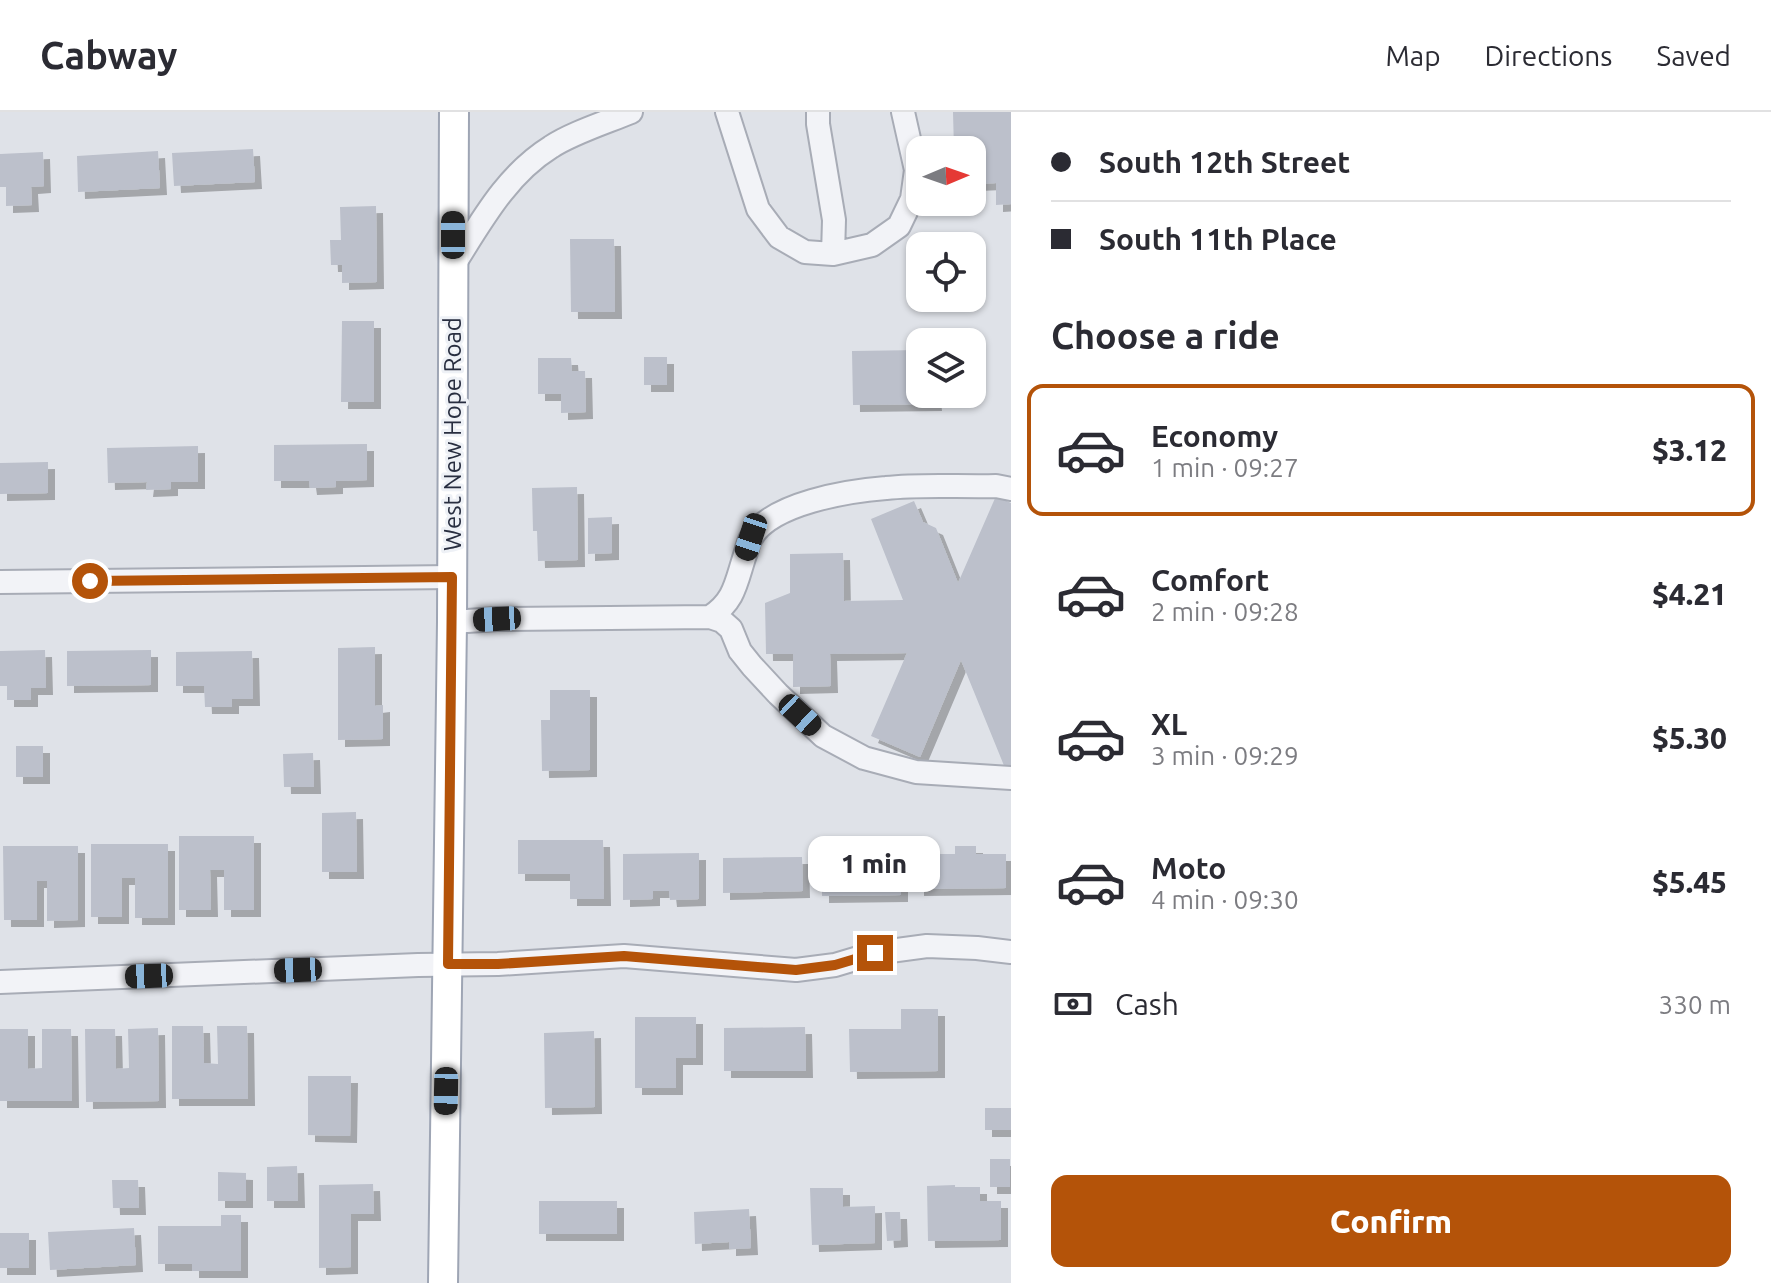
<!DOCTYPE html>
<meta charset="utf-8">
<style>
:root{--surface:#fff;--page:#f7f7f7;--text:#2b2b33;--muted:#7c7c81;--line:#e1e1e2;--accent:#b45309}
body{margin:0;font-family:Ubuntu,sans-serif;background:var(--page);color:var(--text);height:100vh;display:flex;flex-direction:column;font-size:30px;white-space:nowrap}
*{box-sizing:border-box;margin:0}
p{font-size:26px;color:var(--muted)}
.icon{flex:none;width:44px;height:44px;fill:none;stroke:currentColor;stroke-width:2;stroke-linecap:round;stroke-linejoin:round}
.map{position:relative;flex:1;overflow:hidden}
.side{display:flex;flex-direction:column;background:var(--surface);width:760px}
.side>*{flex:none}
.guide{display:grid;align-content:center;height:176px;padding:0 40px;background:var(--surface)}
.needle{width:52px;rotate:88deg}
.controls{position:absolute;left:906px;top:24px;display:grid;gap:16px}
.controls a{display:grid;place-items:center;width:80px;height:80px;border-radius:16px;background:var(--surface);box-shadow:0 2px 6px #0004;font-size:40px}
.end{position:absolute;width:36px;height:36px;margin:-18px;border:10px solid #b45309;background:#fff;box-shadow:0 0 0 4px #fff}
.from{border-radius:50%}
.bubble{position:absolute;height:56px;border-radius:16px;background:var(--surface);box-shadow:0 2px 6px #0004;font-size:26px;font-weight:800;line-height:56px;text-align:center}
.car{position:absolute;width:24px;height:48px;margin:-24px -12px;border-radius:10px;box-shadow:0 0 6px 2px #0007;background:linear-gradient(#222 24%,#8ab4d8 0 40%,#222 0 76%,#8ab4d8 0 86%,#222 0)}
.guide b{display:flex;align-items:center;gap:28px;height:76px;font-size:30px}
.guide b+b{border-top:2px solid var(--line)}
.guide i{width:20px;height:20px;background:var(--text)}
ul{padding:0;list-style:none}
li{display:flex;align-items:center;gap:24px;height:132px;margin:0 16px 12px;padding:0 24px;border:4px solid transparent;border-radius:16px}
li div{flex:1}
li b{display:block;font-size:30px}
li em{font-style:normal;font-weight:800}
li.selected{border-color:var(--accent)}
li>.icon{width:72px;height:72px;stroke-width:1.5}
h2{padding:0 40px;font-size:36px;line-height:96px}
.pay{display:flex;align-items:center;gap:20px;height:88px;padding:0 40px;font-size:30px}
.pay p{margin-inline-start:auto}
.cta{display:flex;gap:16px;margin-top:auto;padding:16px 40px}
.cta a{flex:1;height:92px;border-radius:16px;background:var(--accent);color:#fff;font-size:32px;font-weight:800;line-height:92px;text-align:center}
header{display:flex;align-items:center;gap:48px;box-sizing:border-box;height:112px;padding:0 40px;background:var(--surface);border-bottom:2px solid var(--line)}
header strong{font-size:38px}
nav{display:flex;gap:44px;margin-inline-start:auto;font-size:28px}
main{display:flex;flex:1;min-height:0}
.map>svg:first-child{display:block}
.building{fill:#bcc0cb;filter:url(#shadow)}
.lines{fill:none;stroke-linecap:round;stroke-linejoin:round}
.minor-casing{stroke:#a8acb6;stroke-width:26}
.major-casing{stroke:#9ea5b4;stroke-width:32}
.minor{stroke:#f2f3f7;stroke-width:22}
.major{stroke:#fff;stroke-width:28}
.route{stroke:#b45309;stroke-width:10}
.labels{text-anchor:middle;stroke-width:6;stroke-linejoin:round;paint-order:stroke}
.street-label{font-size:24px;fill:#282e40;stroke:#eef1f6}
</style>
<header>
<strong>Cabway</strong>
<nav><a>Map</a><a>Directions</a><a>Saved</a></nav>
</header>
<main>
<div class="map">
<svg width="1011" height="1171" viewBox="0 0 1011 1171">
<defs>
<filter id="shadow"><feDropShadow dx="7" dy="7" stdDeviation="0" flood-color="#0004"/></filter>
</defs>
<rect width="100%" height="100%" fill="#dfe2e8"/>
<path class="building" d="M953,0h58v92l-15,1v-22l-24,1v-34h-18z
M253,37l2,33 -81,4 -2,-33z
M158,39l2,37 -82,4 -1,-36z
M43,40l1,34 -13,1 1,18 -26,1v-19h-6v-33z
M376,94l1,76 -35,1v-18h-11l-1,-25h11l-1,-33z
M570,127h44l1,73h-44z
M342,209h32v81h-33z
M920,238v44h14l1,10 -82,1 -1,-54z
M644,245h23v28h-23z
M538,246h33l1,13h13l1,41 -25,1v-19h-23z
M367,332v36l-31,1v6l-26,1 -1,-7h-35v-36z
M198,334v36h-27v7l-25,1 1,-8 -39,1 -1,-35z
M48,350v31l-48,1v-31z
M577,375l1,73 -40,1 -1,-30h-4l-1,-43z
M996,384l15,7v262l-6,3 -44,-108 -41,97 -49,-21 36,-83 -77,1 1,32 -38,1v-33h-27l-1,-51 25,-10v-39l53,-1 1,48 59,-1 -32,-81 43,-18 9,21 13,6 22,55z
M612,405v36l-24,1v-36z
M375,535v59l8,-1v34l-45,1v-92z
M45,538l1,38h-15v12h-24v-14h-7v-35z
M151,538v35l-84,1v-35z
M252,539l1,48h-21v8h-27l-1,-21h-28v-34z
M550,578h40v80l-48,1 -1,-51h9z
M16,634h27v31h-27z
M313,641l1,34h-30l-1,-33z
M356,700l1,60h-35v-59z
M179,724h75v74h-30v-40h-14l1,40h-32z
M518,728h85l1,59h-34v-25h-52z
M91,732h77v74h-33v-40h-13v39h-31z
M3,734h75v74l-31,1v-40h-10v39h-33z
M822,734h36l1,11 42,-1v39l-79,1z
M955,734h21v8h30v34l-89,1v-35h38z
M699,741v46l-29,1 -1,-9h-16v8l-30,1v-46z
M802,745l1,34 -80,2v-35z
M901,897h37v62l-88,1 -1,-43h52z
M635,905h61v41h-20v30h-41z
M172,914h31l1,37 14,1 -1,-38h30l1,73h-76z
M805,915l1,44h-82v-43z
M158,916l1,73 -73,1 -1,-73h30l1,40 13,-1 -1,-39z
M0,917h28v40l14,-1v-39h29l1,72h-72z
M594,919l1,76 -50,1 -1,-75z
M308,964h43l-1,60 -42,-1z
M985,996h26v22h-26z
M990,1047h20v28h-20z
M297,1054l1,35h-31v-34z
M218,1060l28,1v28h-28z
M112,1068h26l1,28h-26z
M373,1072l1,30h-23v53l-32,1v-83z
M955,1073v2h25v14h21v39l-73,1 -1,-55z
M810,1076h33v19l32,-1v37l-63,2z
M539,1089h78v33h-78z
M749,1097l2,39 -22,1v-7l-34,2 -1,-32z
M885,1100h15l1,28 -14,1z
M221,1103h20v56h-49v-7h-34v-38h63z
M134,1116l2,37 -86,5 -2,-38z
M0,1121h29v35h-29z"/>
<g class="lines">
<defs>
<path id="minor" d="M727,0l31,97 21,28 26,15 28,2 39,-9 27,-19 13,-27 4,-29 -13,-58
M818,0v12l16,96 -1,34
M453,154c28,-44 53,-91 98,-119 21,-14 56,-25 80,-35
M0,470l452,-5
M710,505c25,-16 26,-35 35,-62 2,-5 3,-13 6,-17 20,-35 97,-47 135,-50 36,-4 74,-1 110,-2l15,3
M452,510l45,-3 213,-2 12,4 9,8 9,22 12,15 26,28 45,42 41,22 52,14 95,6
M0,870l418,-17 80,-1 126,-8 172,14 39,-5 40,-12 52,-7 50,2 34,4"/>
<path id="major" d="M443,1171l9,-661 2,-510"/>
</defs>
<use href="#minor" class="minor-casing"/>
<use href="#major" class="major-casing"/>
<use href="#minor" class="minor"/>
<use href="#major" class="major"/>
</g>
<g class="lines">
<path class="route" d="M90,469l362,-4 -4,387h50l126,-8 172,14 39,-5 40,-12"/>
</g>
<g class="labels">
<g class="street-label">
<text transform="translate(453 322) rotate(-90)" y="8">West New Hope Road</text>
</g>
</g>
</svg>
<div class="controls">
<a><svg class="needle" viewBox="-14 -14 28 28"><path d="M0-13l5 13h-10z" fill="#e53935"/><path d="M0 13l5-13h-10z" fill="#7c7c81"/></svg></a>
<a><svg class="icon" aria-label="locate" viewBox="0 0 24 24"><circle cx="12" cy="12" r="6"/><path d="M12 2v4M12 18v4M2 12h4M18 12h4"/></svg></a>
<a><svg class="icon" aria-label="layers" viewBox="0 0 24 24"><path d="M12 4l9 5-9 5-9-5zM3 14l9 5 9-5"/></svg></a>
</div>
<i class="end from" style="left:90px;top:469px"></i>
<i class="end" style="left:875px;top:841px"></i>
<div class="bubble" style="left:808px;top:724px;width:132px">1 min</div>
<i class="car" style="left:453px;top:123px;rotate:0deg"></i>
<i class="car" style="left:751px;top:425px;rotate:198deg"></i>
<i class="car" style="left:497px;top:507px;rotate:267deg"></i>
<i class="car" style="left:800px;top:603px;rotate:133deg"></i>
<i class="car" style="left:298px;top:858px;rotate:268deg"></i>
<i class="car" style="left:149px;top:864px;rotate:268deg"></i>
<i class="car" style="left:446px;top:979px;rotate:181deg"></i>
</div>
<section class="side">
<div class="guide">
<b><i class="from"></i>South 12th Street</b>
<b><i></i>South 11th Place</b>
</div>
<h2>Choose a ride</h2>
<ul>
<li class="selected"><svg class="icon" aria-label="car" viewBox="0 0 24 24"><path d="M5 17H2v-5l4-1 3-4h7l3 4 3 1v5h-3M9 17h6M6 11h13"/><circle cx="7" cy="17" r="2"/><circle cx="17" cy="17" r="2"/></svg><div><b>Economy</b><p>1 min · 09:27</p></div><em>$3.12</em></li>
<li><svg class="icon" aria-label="car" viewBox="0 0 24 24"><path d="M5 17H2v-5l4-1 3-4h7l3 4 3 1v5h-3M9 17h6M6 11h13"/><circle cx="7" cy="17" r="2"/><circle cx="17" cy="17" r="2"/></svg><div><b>Comfort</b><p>2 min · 09:28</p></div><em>$4.21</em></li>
<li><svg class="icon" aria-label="car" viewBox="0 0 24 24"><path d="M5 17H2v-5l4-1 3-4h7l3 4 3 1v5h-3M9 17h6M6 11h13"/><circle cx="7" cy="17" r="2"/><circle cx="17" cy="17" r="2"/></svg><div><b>XL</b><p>3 min · 09:29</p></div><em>$5.30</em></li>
<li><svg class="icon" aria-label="car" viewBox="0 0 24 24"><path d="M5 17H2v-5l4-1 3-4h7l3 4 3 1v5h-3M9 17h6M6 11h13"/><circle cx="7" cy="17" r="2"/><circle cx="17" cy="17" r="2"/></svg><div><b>Moto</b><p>4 min · 09:30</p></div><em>$5.45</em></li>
</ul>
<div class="pay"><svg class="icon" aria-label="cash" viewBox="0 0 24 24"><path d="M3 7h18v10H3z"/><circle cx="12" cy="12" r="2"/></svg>Cash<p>330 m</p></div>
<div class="cta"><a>Confirm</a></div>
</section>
</main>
